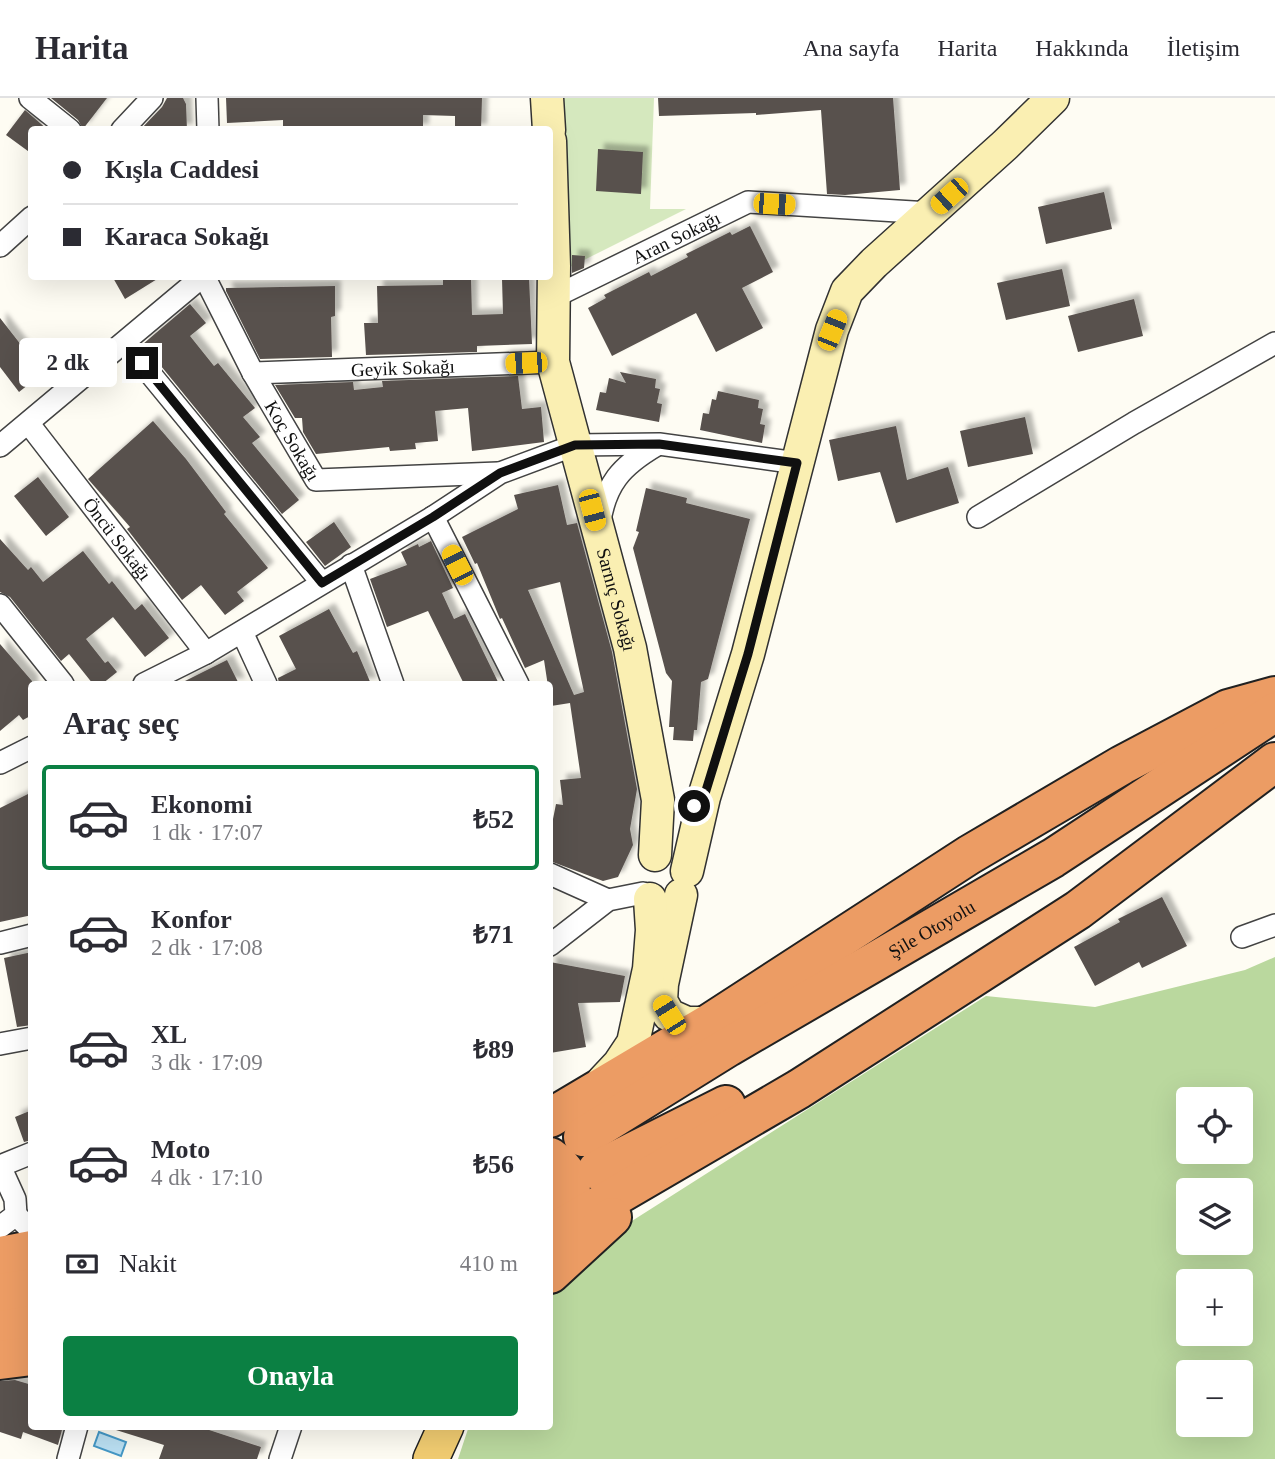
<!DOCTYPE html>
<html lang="tr">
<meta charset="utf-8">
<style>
:root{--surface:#fff;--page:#f7f7f7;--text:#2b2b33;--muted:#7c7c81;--line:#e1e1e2;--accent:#0b8043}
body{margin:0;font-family:Georgia,serif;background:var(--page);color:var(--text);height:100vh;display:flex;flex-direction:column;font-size:26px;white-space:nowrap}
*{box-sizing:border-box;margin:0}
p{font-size:23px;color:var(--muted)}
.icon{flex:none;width:38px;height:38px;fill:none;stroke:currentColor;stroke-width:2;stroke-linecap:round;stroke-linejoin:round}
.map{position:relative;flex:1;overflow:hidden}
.sheet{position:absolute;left:28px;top:583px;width:525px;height:749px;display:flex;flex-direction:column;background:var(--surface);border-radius:7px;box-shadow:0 7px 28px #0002}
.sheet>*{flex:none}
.top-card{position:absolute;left:28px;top:28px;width:525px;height:154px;border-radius:7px;box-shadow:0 7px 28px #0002;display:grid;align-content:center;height:154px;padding:0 35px;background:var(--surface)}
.tools{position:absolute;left:1176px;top:989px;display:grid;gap:14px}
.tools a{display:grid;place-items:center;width:77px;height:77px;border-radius:7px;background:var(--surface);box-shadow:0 7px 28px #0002;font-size:35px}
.end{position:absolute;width:32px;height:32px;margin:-16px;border:9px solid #101010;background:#fff;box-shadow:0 0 0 4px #fff}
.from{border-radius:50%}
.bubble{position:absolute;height:49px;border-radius:7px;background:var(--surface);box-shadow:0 7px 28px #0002;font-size:23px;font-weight:800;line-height:49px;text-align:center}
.car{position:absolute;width:21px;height:42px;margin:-21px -10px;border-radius:9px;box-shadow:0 0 5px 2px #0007;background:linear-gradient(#f5c518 24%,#345 0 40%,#f5c518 0 76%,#345 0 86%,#f5c518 0)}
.top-card b{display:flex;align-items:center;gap:24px;height:66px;font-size:26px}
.top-card b+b{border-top:2px solid var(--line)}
.top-card i{width:18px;height:18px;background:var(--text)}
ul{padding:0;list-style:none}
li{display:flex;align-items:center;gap:21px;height:105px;margin:0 14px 10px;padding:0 21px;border:4px solid transparent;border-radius:7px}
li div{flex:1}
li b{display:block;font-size:26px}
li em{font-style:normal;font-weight:800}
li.active{border-color:var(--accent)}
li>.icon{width:63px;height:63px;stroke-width:1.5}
h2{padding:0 35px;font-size:32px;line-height:84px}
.pay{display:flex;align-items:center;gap:18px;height:77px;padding:0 35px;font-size:26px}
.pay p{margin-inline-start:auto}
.cta{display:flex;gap:14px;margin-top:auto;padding:14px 35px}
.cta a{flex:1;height:80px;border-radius:7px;background:var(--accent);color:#fff;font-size:28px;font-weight:800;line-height:80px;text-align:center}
header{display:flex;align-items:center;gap:42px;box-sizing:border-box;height:98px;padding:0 35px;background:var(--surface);border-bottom:2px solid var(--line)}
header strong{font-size:33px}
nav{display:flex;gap:38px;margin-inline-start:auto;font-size:24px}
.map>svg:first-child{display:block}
.green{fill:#d5e8be}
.forest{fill:#bad89e;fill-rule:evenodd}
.water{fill:#bbe0f3;stroke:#4598c6;stroke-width:2}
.building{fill:#58514d;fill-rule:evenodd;filter:url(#shadow)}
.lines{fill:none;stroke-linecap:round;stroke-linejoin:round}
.street-casing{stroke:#434343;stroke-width:24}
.secondary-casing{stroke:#323232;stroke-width:35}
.primary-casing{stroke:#212121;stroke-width:38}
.highway-casing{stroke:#212121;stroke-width:42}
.street{stroke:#fff;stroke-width:21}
.secondary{stroke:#faefb2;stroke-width:32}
.primary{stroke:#f1cc71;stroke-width:35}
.highway{stroke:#ec9c64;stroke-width:38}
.route{stroke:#101010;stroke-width:9}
.labels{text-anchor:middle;stroke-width:7;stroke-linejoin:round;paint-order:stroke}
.street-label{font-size:19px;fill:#101010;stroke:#fff}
</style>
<header>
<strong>Harita</strong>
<nav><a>Ana sayfa</a><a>Harita</a><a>Hakkında</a><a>İletişim</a></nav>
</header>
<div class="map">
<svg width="1275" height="1361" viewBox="0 0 1275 1361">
<defs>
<filter id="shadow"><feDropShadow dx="6" dy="-6" stdDeviation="2" flood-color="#0004"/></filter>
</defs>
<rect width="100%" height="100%" fill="#fefcf3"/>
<path class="green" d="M557,0h97l-4,111h36l-128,64z"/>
<path class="forest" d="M1275,859v502h-817l11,-33h81v-131l30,-41 406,-258 109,11 150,-37zM1188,1001h53v53h-53zM1188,1092h53v52h-53zM1188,1183h53v53h-53zM1188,1274h53v52h-53z"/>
<path class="water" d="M99,1334l27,10 -5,14 -27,-10z"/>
<path class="building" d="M51,0h56l-24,31 -5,-9z
M167,0h16l3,6 1,26h-47l22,-23z
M226,0h256l-1,32h-26v-14l-32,-1v15h-140v-10l-56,3z
M658,0h235l7,92 -55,5 -18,-1 -6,-84 -65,5v-2l-97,3z
M25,12l23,20h-16v24l-26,-19z
M598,51l45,3 -2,42 -45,-3z
M1104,94l8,37 -66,15 -8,-37z
M750,128l23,46 -31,16 21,40 -47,24 -20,-39 -84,43 -24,-48 18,-10 -2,-3 45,-23 2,4 37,-19 -2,-3 44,-22 2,3z
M572,157l13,1 -1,12 -12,5z
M1062,171l8,37 -64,14 -9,-37z
M112,178h50l-37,23z
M529,180l3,66 -55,2v6l-111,3 -2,-32h14l-1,-37 66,-1v-5l28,-1 1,36 31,-1 -1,-35z
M335,188v30l-4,1 1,40 -72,2 -34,-68v-3z
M1134,201l9,37 -65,16 -10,-36z
M190,206l16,19 -16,13 24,30 4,-3 37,45 -12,9 17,20 -8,6 47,57 -17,14 -139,-170z
M0,220l43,55 -24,19 -19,-25z
M620,274l36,7 -1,9 5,1 -3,14 5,1 -3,18 -63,-12 4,-18 6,1 3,-15 17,5z
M518,278l4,33 19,-2 3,35 -72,9 -4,-43 -33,3 3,30 -23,2 1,6 -26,2 -1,-4 -73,7 -13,-22 -1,-14h-7l-20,-33 78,-3 1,8 29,-3 -1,-6z
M718,293l41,9 -1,8 5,1 -3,15 5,1 -3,18 -62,-13 3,-17 6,1 3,-15 4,1z
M1025,319l8,37 -65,13 -8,-36z
M153,323l33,38 40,53 -2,2 44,54 -31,24 7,9 -19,14 -24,-30 -19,15 -55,-71 3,-2 -42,-48z
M896,328l11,54 41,-13 11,36 -63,20 -16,-51 -42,9 -9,-41z
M38,379l31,40 -23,19 -32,-40z
M558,387l9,40 10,-2 35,129 25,137 -7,40 3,16 -15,32 -15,4 -53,-20v-27l6,-30 7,1 -3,-25 21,-2 -11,-75 -19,3 -7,-46 -19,8 -23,-50 -2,1 -23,-56 -2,1 -13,-27 56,-28 -4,-14zM560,484l24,110 -10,3 -46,-105z
M646,390l41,10 -1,5 64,16 -42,160 -7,3 -4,48h-3l-1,11 -20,-1 1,-13h-5l3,-46 -6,-8 -33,-125 6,-16 -3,-1z
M334,424l17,25 -26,19 -19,-24z
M0,441l28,31 3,-3 12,15 40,-31 26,33 3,-3 23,29 7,-6 27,34 -24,19 -32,-40 -27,22 19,24 3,-2 9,11 -15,12h-9l-24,-30 -8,7 -51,-64 -10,-5z
M431,443l22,47 -11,5 12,26 11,-5 34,70h-35l-36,-73 -41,16 -17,-48 37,-14 -6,-13 17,-8 1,3z
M329,511l24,44 4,-2 14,33h-92l-1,-6 18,-9 -17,-33z
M0,546l32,37v34l-9,5 -4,-5 -19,16z
M227,562l12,24h-60z
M32,694v123l-32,7v-114z
M1162,799l25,49 -45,22 -3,-6 -44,24 -21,-39 46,-25 -2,-3z
M32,854v73l-15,2 -13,-69z
M550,864l75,14 -5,26 -42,1 8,44 -36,6z
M32,1012v30l-8,2 -9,-25z
M15,1282l17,5v41h31l-5,19 -35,-13 -2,7 -21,-7v-51z
M116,1328h81l64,21 -4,12h-98l5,-14 -48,-15z"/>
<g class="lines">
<defs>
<g id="street">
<path d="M30,0l40,32"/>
<path d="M207,0l1,32"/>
<path d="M122,32l30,-32"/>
<path d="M0,148l32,-29"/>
<path id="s1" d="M204,178l49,97 63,107 182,-7"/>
<path id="s2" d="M554,199l194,-95 182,11"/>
<path d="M125,245l197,240"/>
<path id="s3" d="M253,275l300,-11"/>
<path id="s4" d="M29,326l177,229"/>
<path d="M0,348l203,-170"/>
<path d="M433,419l85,167"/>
<path d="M978,419l156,-94 141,-80"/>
<path d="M599,428c6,-42 22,-60 58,-81"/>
<path d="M351,467l42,119"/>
<path d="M0,507l63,79"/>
<path d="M242,534l24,52"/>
<path d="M144,586l62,-31 227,-136 67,-44 75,-28 84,-1 138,19"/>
<path d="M0,665l32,-16"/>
<path d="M550,776l58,26"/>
<path d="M1242,839l33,-12"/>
<path d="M0,845l32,-8"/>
<path d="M550,847l58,-45 35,-7"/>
<path d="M0,946l32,-6"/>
<path d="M0,1068l15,33 1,16 -16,12"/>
<path d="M0,1068l32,-13"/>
<path d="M16,1117l16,16"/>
<path d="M68,1361l9,-33"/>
<path d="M280,1361l11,-33"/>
</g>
<g id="secondary">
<path d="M547,0l2,32"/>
<path id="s5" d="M550,43l4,125 -1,96 77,286 28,152 -3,55"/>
<path d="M687,773l17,-74 44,-143 84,-324 15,-39 27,-28 131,-118 48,-47"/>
<path d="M681,797l-19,89 -1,17 8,14 18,8h23"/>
<path d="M603,983l16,-17 14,-21 16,-74 3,-39 -2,-31"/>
</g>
<path id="primary" d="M431,1361l15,-33"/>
<g id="highway">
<path d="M550,1020l160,-95 259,-168 153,-90 106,-56 47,-13"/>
<path id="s6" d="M583,1039l145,-90 325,-189 222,-146"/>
<path d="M550,1059c35,25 19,51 3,83"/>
<path d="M597,1072l129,-65"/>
<path d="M550,1134l9,-3 240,-140 279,-179 197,-148"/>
<path d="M0,1158l32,-6"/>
<path d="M550,1176l62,-57"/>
<path d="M0,1195l32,-5"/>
<path d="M0,1232l32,-5"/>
<path d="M0,1262l32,-4"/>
</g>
</defs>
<use href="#street" class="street-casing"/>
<use href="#secondary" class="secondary-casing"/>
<use href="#primary" class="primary-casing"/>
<use href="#highway" class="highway-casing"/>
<use href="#street" class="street"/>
<use href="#secondary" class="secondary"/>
<use href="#primary" class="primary"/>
<use href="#highway" class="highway"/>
</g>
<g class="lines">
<path class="route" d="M142,265l180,220 111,-66 67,-44 75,-28 84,-1 138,19 -49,191 -44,143 -10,9"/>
</g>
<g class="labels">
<g class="street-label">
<text dy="7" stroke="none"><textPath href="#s2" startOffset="136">Aran Sokağı</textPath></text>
<text dy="7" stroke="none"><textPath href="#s3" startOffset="150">Geyik Sokağı</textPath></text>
<text dy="7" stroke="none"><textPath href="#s1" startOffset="187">Koç Sokağı</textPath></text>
<text dy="7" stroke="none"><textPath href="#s4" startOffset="145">Öncü Sokağı</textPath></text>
<text dy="7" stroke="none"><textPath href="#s5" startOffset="467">Sarnıç Sokağı</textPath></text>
<text dy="7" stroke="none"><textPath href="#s6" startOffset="406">Şile Otoyolu</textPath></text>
</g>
</g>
</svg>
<div class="tools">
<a><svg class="icon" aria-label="locate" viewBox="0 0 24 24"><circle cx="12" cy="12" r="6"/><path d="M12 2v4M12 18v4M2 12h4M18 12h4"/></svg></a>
<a><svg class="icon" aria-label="layers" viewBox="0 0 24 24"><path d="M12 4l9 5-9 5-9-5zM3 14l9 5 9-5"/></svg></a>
<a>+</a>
<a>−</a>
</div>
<i class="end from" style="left:694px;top:708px"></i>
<i class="end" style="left:142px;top:265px"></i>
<div class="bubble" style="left:19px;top:240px;width:98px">2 dk</div>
<i class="car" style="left:949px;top:98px;rotate:228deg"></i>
<i class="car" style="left:774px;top:106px;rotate:93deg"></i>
<i class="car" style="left:832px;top:232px;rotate:22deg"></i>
<i class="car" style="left:526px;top:265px;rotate:268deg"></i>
<i class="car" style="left:592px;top:412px;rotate:165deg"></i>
<i class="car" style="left:457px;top:467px;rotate:333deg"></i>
<i class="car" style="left:669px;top:917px;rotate:328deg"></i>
<div class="top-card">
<b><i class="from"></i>Kışla Caddesi</b>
<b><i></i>Karaca Sokağı</b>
</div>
<section class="sheet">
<h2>Araç seç</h2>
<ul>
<li class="active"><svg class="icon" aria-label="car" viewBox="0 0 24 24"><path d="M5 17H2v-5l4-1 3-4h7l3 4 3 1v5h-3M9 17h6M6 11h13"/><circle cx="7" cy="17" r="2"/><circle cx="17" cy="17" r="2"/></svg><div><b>Ekonomi</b><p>1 dk · 17:07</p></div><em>₺52</em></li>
<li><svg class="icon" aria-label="car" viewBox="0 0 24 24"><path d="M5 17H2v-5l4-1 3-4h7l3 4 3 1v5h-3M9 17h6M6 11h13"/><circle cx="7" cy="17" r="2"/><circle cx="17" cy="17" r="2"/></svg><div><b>Konfor</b><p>2 dk · 17:08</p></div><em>₺71</em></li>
<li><svg class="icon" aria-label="car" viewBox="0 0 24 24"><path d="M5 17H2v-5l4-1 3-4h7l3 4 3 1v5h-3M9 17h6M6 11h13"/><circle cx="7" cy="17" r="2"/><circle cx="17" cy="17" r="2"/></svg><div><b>XL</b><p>3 dk · 17:09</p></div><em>₺89</em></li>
<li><svg class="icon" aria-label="car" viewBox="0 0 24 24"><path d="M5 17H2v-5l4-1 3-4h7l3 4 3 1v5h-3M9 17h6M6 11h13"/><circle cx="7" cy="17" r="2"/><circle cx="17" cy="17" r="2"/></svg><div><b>Moto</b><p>4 dk · 17:10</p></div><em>₺56</em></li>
</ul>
<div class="pay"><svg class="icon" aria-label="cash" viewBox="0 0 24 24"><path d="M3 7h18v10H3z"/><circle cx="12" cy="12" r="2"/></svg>Nakit<p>410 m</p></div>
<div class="cta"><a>Onayla</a></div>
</section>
</div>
